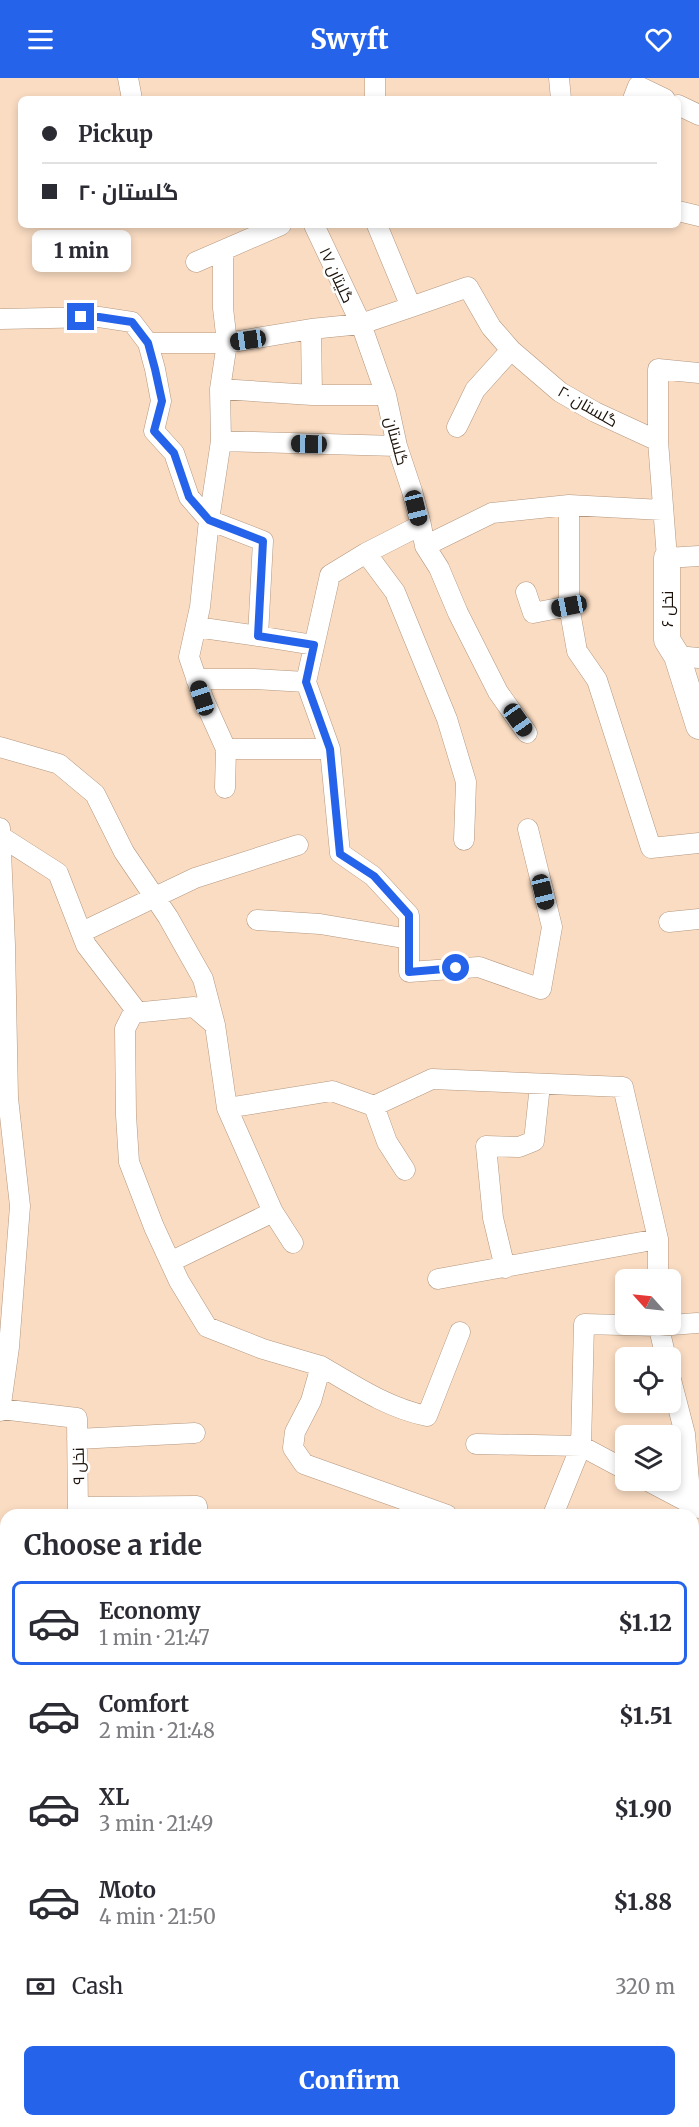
<!DOCTYPE html>
<meta charset="utf-8">
<style>
:root{--surface:#fff;--page:#f7f7f7;--text:#2b2b33;--muted:#7c7c81;--line:#e1e1e2;--accent:#2563eb}
body{margin:0;font-family:Merriweather,Cairo,serif;background:var(--page);color:var(--text);height:100vh;display:flex;flex-direction:column;font-size:22px;white-space:nowrap}
*{box-sizing:border-box;margin:0}
p{font-size:20px;color:var(--muted)}
.icon{flex:none;width:33px;height:33px;fill:none;stroke:currentColor;stroke-width:2;stroke-linecap:round;stroke-linejoin:round}
.map{position:relative;flex:1;overflow:hidden}
.sheet{position:absolute;left:0px;top:1431px;width:699px;height:618px;display:flex;flex-direction:column;background:var(--surface);border-radius:18px 18px 0 0;box-shadow:0 3px 9px #0003}
.sheet>*{flex:none}
.banner{position:absolute;left:18px;top:18px;width:663px;height:132px;border-radius:9px;box-shadow:0 3px 9px #0003;display:grid;align-content:center;height:132px;padding:0 24px;background:var(--surface)}
.needle{width:39px;rotate:297deg}
.tools{position:absolute;left:615px;top:1191px;display:grid;gap:12px}
.tools a{display:grid;place-items:center;width:66px;height:66px;border-radius:9px;background:var(--surface);box-shadow:0 3px 9px #0003;font-size:30px}
.end{position:absolute;width:27px;height:27px;margin:-14px;border:8px solid #2563eb;background:#fff;box-shadow:0 0 0 3px #fff}
.from{border-radius:50%}
.bubble{position:absolute;height:42px;border-radius:9px;background:var(--surface);box-shadow:0 3px 9px #0003;font-size:20px;font-weight:800;line-height:42px;text-align:center}
.car{position:absolute;width:18px;height:36px;margin:-18px -9px;border-radius:8px;box-shadow:0 0 4px 2px #0007;background:linear-gradient(#222 24%,#8ab4d8 0 40%,#222 0 76%,#8ab4d8 0 86%,#222 0)}
.banner b{display:flex;align-items:center;gap:21px;height:57px;font-size:22px}
.banner b+b{border-top:2px solid var(--line)}
.banner i{width:15px;height:15px;background:var(--text)}
ul{padding:0;list-style:none}
li{display:flex;align-items:center;gap:18px;height:84px;margin:0 12px 9px;padding:0 12px;border:3px solid transparent;border-radius:9px}
li div{flex:1}
li b{display:block;font-size:22px}
li em{font-style:normal;font-weight:800}
li.on{border-color:var(--accent)}
li>.icon{width:54px;height:54px;stroke-width:1.5}
h2{padding:0 24px;font-size:27px;line-height:72px}
.pay{display:flex;align-items:center;gap:15px;height:66px;padding:0 24px;font-size:22px}
.pay p{margin-inline-start:auto}
.primary-button{display:flex;gap:12px;margin-top:auto;padding:12px 24px}
.primary-button a{flex:1;height:69px;border-radius:9px;background:var(--accent);color:#fff;font-size:24px;font-weight:800;line-height:69px;text-align:center}
header{display:flex;justify-content:space-between;align-items:center;height:78px;padding:0 24px;background:var(--accent);color:#fff;font-size:27px;font-weight:800}
.map>svg:first-child{display:block}
.lines{fill:none;stroke-linecap:round;stroke-linejoin:round}
.minor-casing{stroke:#b3977f;stroke-width:21}
.tertiary-casing{stroke:#b3977f;stroke-width:27}
.minor{stroke:#fff;stroke-width:20}
.tertiary{stroke:#fff;stroke-width:26}
.route{stroke:#2563eb;stroke-width:8}
.labels{text-anchor:middle;stroke-width:5;stroke-linejoin:round;paint-order:stroke}
.street-label{font-size:16px;fill:#1b1108;stroke:#fff}
</style>
<header><svg class="icon" aria-label="menu" viewBox="0 0 24 24"><path d="M4 6h16M4 12h16M4 18h16"/></svg>Swyft<svg class="icon" aria-label="heart" viewBox="0 0 24 24"><path d="M12 20l-8-8c-3-5 5-10 8-4 3-6 11-1 8 4z"/></svg></header>
<div class="map">
<svg width="699" height="2049" viewBox="0 0 699 2049">
<rect width="100%" height="100%" fill="#fadcc2"/>
<g class="lines">
<defs>
<path id="minor" d="M128,0l4,21
M375,0v21
M559,0l2,21
M633,21l5,-13 27,13
M678,27l21,10
M678,133l21,5
M223,173v57l4,35 -7,46 1,52 -12,79 -9,87 -11,50 14,41 23,51 -1,39
M196,184l85,-37
M411,229l57,-20 23,40 20,23 49,42 35,20 63,29 9,117 32,-2
M0,241l99,-2 33,5 16,21 7,26 6,32 -7,30 20,22 15,44 20,23 54,21 -5,95 56,9
M311,251l1,66
M148,265h79l84,-14 50,-5 -47,-99
M220,311l92,6h74
M457,349l18,-37 36,-40
M221,363l176,5
M658,363v-72l41,4
M421,447l4,21 14,22 19,45 40,79 29,41
M425,468l67,-33 77,-8
M366,475l29,39 52,127 19,63 -2,58
M526,514l7,21 36,-7v-101l93,5
M569,528l8,45 20,29 54,168 48,-5
M196,549l62,9
M677,578l22,2
M196,601h58l52,3 24,67 10,104 33,23 36,39v57l70,-5 62,22 11,-62 -24,-98
M306,604l24,-107 36,-22 55,-28 -9,-34 -15,-45 -11,-51 -25,-71 50,-17 -34,-82
M0,669l59,17 36,30 29,58 44,65 35,62 12,46 12,83 46,104 20,31
M226,671h104
M0,750l5,117 3,153 12,108 -11,141 -9,64
M0,758l58,37 28,72 49,64 -10,20 1,86 3,47 25,65 25,54 28,46 56,22 58,17 -10,35 -16,31 -2,16 11,16 143,51
M257,842l63,4 89,15
M669,844l30,-3
M82,854l113,-54 103,-33
M133,935l61,-6 21,18
M374,1028l58,-27 191,8 35,152v41
M227,1030l105,-17 42,15 13,36 18,28
M170,1184l103,-50
M505,1190l-12,-50 -7,-72 33,1 15,-6 6,-56
M438,1201l220,-40
M658,1246l8,34
M321,1288c34,20 67,42 106,50l33,-84
M670,1298l15,58 6,70
M0,1331l77,9 1,97
M77,1361l118,-6
M476,1366l105,2 45,24
M646,1402l53,28
M78,1429l119,-1 1,9
M553,1437l28,-69 3,-122 74,2 39,-3
M693,1565l6,1
M693,1731l6,1
M0,1739h6
M693,1809l6,1
M693,1978l6,1
M129,2043l1,6
M212,2046h93
M565,2049l1,-6"/>
<path id="tertiary" d="M667,480v82l10,16 22,70"/>
</defs>
<use href="#minor" class="minor-casing"/>
<use href="#tertiary" class="tertiary-casing"/>
<use href="#minor" class="minor"/>
<use href="#tertiary" class="tertiary"/>
</g>
<g class="lines">
<path class="route" d="M81,239h18l33,5 16,21 7,26 7,32 -8,30 20,22 15,44 20,23 54,21 -5,95 56,9 -8,37 24,67 10,105 34,22 35,39v57l47,-4"/>
</g>
<g class="labels">
<g class="street-label">
<text transform="translate(337 197) rotate(65)" y="6">گلیتان ۱۷</text>
<text transform="translate(588 328) rotate(30)" y="6">گلستان ۲۰</text>
<text transform="translate(397 363) rotate(75)" y="6">گلستان</text>
<text transform="translate(667 531) rotate(-90)" y="6">نخل ۶</text>
<text transform="translate(78 1388) rotate(-91)" y="6">نخل ۹</text>
</g>
</g>
</svg>
<div class="tools">
<a><svg class="needle" viewBox="-14 -14 28 28"><path d="M0-13l5 13h-10z" fill="#e53935"/><path d="M0 13l5-13h-10z" fill="#7c7c81"/></svg></a>
<a><svg class="icon" aria-label="locate" viewBox="0 0 24 24"><circle cx="12" cy="12" r="6"/><path d="M12 2v4M12 18v4M2 12h4M18 12h4"/></svg></a>
<a><svg class="icon" aria-label="layers" viewBox="0 0 24 24"><path d="M12 4l9 5-9 5-9-5zM3 14l9 5 9-5"/></svg></a>
</div>
<i class="end from" style="left:456px;top:890px"></i>
<i class="end" style="left:81px;top:239px"></i>
<div class="bubble" style="left:32px;top:152px;width:99px">1 min</div>
<i class="car" style="left:248px;top:262px;rotate:262deg"></i>
<i class="car" style="left:309px;top:366px;rotate:271deg"></i>
<i class="car" style="left:416px;top:430px;rotate:166deg"></i>
<i class="car" style="left:569px;top:528px;rotate:259deg"></i>
<i class="car" style="left:202px;top:620px;rotate:342deg"></i>
<i class="car" style="left:518px;top:642px;rotate:145deg"></i>
<i class="car" style="left:543px;top:814px;rotate:166deg"></i>
<div class="banner">
<b><i class="from"></i>Pickup</b>
<b><i></i>گلستان ۲۰</b>
</div>
<section class="sheet">
<h2>Choose a ride</h2>
<ul>
<li class="on"><svg class="icon" aria-label="car" viewBox="0 0 24 24"><path d="M5 17H2v-5l4-1 3-4h7l3 4 3 1v5h-3M9 17h6M6 11h13"/><circle cx="7" cy="17" r="2"/><circle cx="17" cy="17" r="2"/></svg><div><b>Economy</b><p>1 min · 21:47</p></div><em>$1.12</em></li>
<li><svg class="icon" aria-label="car" viewBox="0 0 24 24"><path d="M5 17H2v-5l4-1 3-4h7l3 4 3 1v5h-3M9 17h6M6 11h13"/><circle cx="7" cy="17" r="2"/><circle cx="17" cy="17" r="2"/></svg><div><b>Comfort</b><p>2 min · 21:48</p></div><em>$1.51</em></li>
<li><svg class="icon" aria-label="car" viewBox="0 0 24 24"><path d="M5 17H2v-5l4-1 3-4h7l3 4 3 1v5h-3M9 17h6M6 11h13"/><circle cx="7" cy="17" r="2"/><circle cx="17" cy="17" r="2"/></svg><div><b>XL</b><p>3 min · 21:49</p></div><em>$1.90</em></li>
<li><svg class="icon" aria-label="car" viewBox="0 0 24 24"><path d="M5 17H2v-5l4-1 3-4h7l3 4 3 1v5h-3M9 17h6M6 11h13"/><circle cx="7" cy="17" r="2"/><circle cx="17" cy="17" r="2"/></svg><div><b>Moto</b><p>4 min · 21:50</p></div><em>$1.88</em></li>
</ul>
<div class="pay"><svg class="icon" aria-label="cash" viewBox="0 0 24 24"><path d="M3 7h18v10H3z"/><circle cx="12" cy="12" r="2"/></svg>Cash<p>320 m</p></div>
<div class="primary-button"><a>Confirm</a></div>
</section>
</div>
